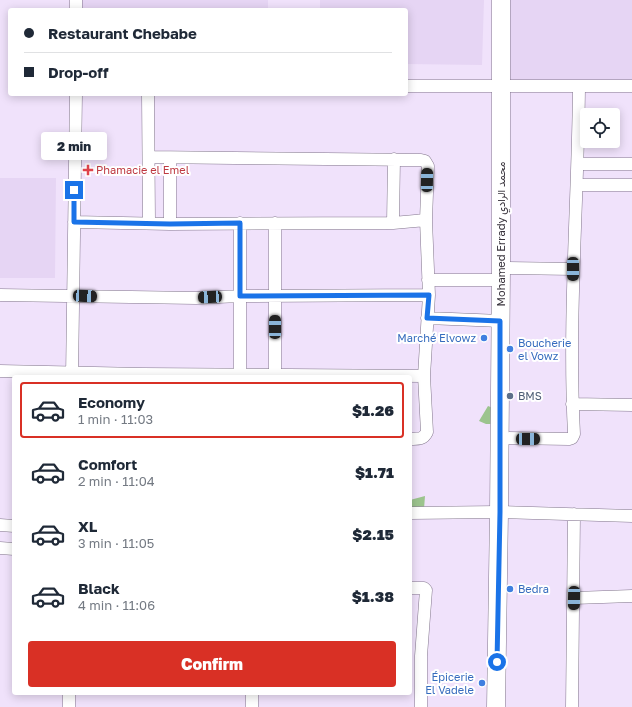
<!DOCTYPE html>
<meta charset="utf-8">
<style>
:root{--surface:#fff;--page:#f2f2f3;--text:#1f2937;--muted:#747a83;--line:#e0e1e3;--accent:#d93025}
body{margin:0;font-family:"Golos Text",Vazirmatn,sans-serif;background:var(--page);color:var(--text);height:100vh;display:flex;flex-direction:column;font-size:15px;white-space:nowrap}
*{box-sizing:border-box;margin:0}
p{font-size:13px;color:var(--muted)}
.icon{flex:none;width:22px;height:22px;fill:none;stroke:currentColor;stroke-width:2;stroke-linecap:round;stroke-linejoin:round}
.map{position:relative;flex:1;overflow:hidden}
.sheet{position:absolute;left:12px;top:375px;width:400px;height:320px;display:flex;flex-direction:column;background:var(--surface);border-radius:4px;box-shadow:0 2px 10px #0003}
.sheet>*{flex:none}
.top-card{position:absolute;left:8px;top:8px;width:400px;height:88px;border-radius:4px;box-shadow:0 2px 10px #0003;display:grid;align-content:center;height:88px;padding:0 16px;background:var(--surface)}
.tools{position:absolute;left:580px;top:108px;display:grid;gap:8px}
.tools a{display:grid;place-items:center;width:40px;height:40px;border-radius:4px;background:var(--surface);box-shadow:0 2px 10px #0003;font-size:20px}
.end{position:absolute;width:18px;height:18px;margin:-9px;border:5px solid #1a73e8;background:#fff;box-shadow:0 0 0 2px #fff}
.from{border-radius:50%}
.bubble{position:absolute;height:28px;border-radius:4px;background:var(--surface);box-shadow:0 2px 10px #0003;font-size:13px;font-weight:800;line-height:28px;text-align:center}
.car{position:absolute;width:12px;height:24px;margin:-12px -6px;border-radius:5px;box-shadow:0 0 3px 1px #0007;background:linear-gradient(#222 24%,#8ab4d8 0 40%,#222 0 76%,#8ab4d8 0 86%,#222 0)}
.top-card b{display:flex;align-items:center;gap:14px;height:38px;font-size:15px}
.top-card b+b{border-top:1px solid var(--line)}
.top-card i{width:10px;height:10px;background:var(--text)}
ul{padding:7px 0 0;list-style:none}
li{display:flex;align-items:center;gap:12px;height:56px;margin:0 8px 6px;padding:0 8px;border:2px solid transparent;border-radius:4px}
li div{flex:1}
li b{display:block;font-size:15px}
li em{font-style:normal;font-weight:800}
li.on{border-color:var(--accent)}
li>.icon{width:36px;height:36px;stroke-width:1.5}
.button{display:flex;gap:8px;margin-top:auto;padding:8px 16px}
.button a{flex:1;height:46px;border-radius:4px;background:var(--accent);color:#fff;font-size:16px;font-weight:800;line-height:46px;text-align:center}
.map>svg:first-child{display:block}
.built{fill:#e6d5f4}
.green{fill:#9cc48e}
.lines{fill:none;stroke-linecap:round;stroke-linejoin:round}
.street-casing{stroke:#82768c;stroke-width:13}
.secondary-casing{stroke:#82768c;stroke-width:19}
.street{stroke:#fff;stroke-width:12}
.secondary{stroke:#fff;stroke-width:18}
.route{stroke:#1a73e8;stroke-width:5}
.health-dot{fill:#e0444e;stroke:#fff;stroke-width:1.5}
.shop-dot{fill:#3f7fe0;stroke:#fff;stroke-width:1.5}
.service-dot{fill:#5c6f8a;stroke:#fff;stroke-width:1.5}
.labels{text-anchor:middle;stroke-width:4;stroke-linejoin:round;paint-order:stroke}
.health-label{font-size:11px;fill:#be3a42;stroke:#fff;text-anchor:start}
.street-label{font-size:11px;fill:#38333c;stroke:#fff}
.shop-label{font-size:11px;fill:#366cbe;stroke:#fff;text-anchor:end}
.service-label{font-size:11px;fill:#4e5e75;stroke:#fff;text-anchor:start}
</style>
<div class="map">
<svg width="632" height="707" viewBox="0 0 632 707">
<rect width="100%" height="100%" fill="#f0e2fb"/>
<path class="built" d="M80,0h188v10h-188z
M320,0h164l-2,65 -76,-1v-54h-86z
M506,0h126v80h-126z
M0,178h56l-1,100h-55z"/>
<path class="green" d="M488,406l10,4 -1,14h-11l-7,-3z
M425,496l-1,13 -14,4v-13z"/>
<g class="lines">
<defs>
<path id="street" d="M76,10v-10
M406,86h226
M148,94l1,128
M149,157l272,3 4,1 3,5 -2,54 3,75 -5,81 3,56c-4,8 -9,7 -17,7
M170,158v66
M578,164h54
M577,185h55
M74,222l96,2 223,-1 33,-3
M240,223v151
M393,223l1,-64
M501,268l72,1
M428,280h73
M0,295l196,3 44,-2 189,-1
M427,318l74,3
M0,371l142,3 282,2
M275,374v-151
M72,377l4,-283
M572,404l60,1
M500,438l69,1 3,-1 2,-4c-6,-116 4,-232 5,-347
M410,513l89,-1 133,4
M0,525l14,1
M0,548l14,1
M410,588h14l2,2 -5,66v51
M574,598l58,-2
M252,693v14
M69,707v-14
M572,707l2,-193"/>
<path id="secondary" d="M496,707l3,-195 2,-244v-268"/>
</defs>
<use href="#street" class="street-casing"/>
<use href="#secondary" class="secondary-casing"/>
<use href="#street" class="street"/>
<use href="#secondary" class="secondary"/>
</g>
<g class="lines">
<path class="route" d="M74,190v32l96,2 70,-1v73l189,-1 -2,23 73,3v191l-3,150"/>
</g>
<path class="health-dot" d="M86 164h4v4h4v4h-4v4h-4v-4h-4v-4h4z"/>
<g class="shop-dot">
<circle cx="484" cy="338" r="4"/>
<circle cx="510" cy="349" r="4"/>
<circle cx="510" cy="589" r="4"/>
<circle cx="482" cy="683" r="4"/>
</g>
<circle class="service-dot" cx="510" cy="396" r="4"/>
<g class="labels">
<g class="health-label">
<text x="96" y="174">Phamacie el Emel</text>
</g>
<g class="street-label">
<text transform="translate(501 234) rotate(-90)" y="4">Mohamed Errady محمد الرادي</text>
</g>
<g class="shop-label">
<text x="476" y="342">Marché Elvowz</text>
<text x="518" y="347" text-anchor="start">Boucherie<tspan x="518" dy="13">el Vowz</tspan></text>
<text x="518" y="593" text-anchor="start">Bedra</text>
<text x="474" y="681">Épicerie<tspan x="474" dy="13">El Vadele</tspan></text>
</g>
<g class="service-label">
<text x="518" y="400">BMS</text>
</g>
</g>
</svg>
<div class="tools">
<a><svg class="icon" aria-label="locate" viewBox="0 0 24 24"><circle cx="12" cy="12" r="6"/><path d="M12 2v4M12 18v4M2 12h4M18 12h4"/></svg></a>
</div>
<i class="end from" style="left:497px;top:662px"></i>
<i class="end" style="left:74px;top:190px"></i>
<div class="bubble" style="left:41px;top:132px;width:66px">2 min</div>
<i class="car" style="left:427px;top:180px;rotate:1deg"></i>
<i class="car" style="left:573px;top:269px;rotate:180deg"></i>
<i class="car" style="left:85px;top:296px;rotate:93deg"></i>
<i class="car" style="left:210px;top:297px;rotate:267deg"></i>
<i class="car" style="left:275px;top:327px;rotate:0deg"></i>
<i class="car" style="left:528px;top:439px;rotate:90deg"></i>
<i class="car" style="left:574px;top:598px;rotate:181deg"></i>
<div class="top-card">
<b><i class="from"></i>Restaurant Chebabe</b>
<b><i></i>Drop-off</b>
</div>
<section class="sheet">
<ul>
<li class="on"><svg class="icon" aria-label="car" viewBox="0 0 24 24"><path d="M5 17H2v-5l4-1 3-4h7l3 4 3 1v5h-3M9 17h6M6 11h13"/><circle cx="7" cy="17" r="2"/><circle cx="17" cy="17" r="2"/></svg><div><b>Economy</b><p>1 min · 11:03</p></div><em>$1.26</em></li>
<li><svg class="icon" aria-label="car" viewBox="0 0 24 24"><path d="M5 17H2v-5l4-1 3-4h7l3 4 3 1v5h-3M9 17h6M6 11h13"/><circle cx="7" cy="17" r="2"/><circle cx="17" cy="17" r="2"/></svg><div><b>Comfort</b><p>2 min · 11:04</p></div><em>$1.71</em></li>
<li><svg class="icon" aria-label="car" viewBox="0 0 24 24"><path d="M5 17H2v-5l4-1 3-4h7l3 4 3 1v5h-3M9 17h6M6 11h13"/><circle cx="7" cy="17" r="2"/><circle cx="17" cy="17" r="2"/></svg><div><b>XL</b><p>3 min · 11:05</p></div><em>$2.15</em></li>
<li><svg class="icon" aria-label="car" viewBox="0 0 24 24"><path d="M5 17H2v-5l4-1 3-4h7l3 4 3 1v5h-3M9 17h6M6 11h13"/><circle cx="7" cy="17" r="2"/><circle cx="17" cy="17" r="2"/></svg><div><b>Black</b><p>4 min · 11:06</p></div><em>$1.38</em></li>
</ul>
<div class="button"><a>Confirm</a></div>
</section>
</div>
